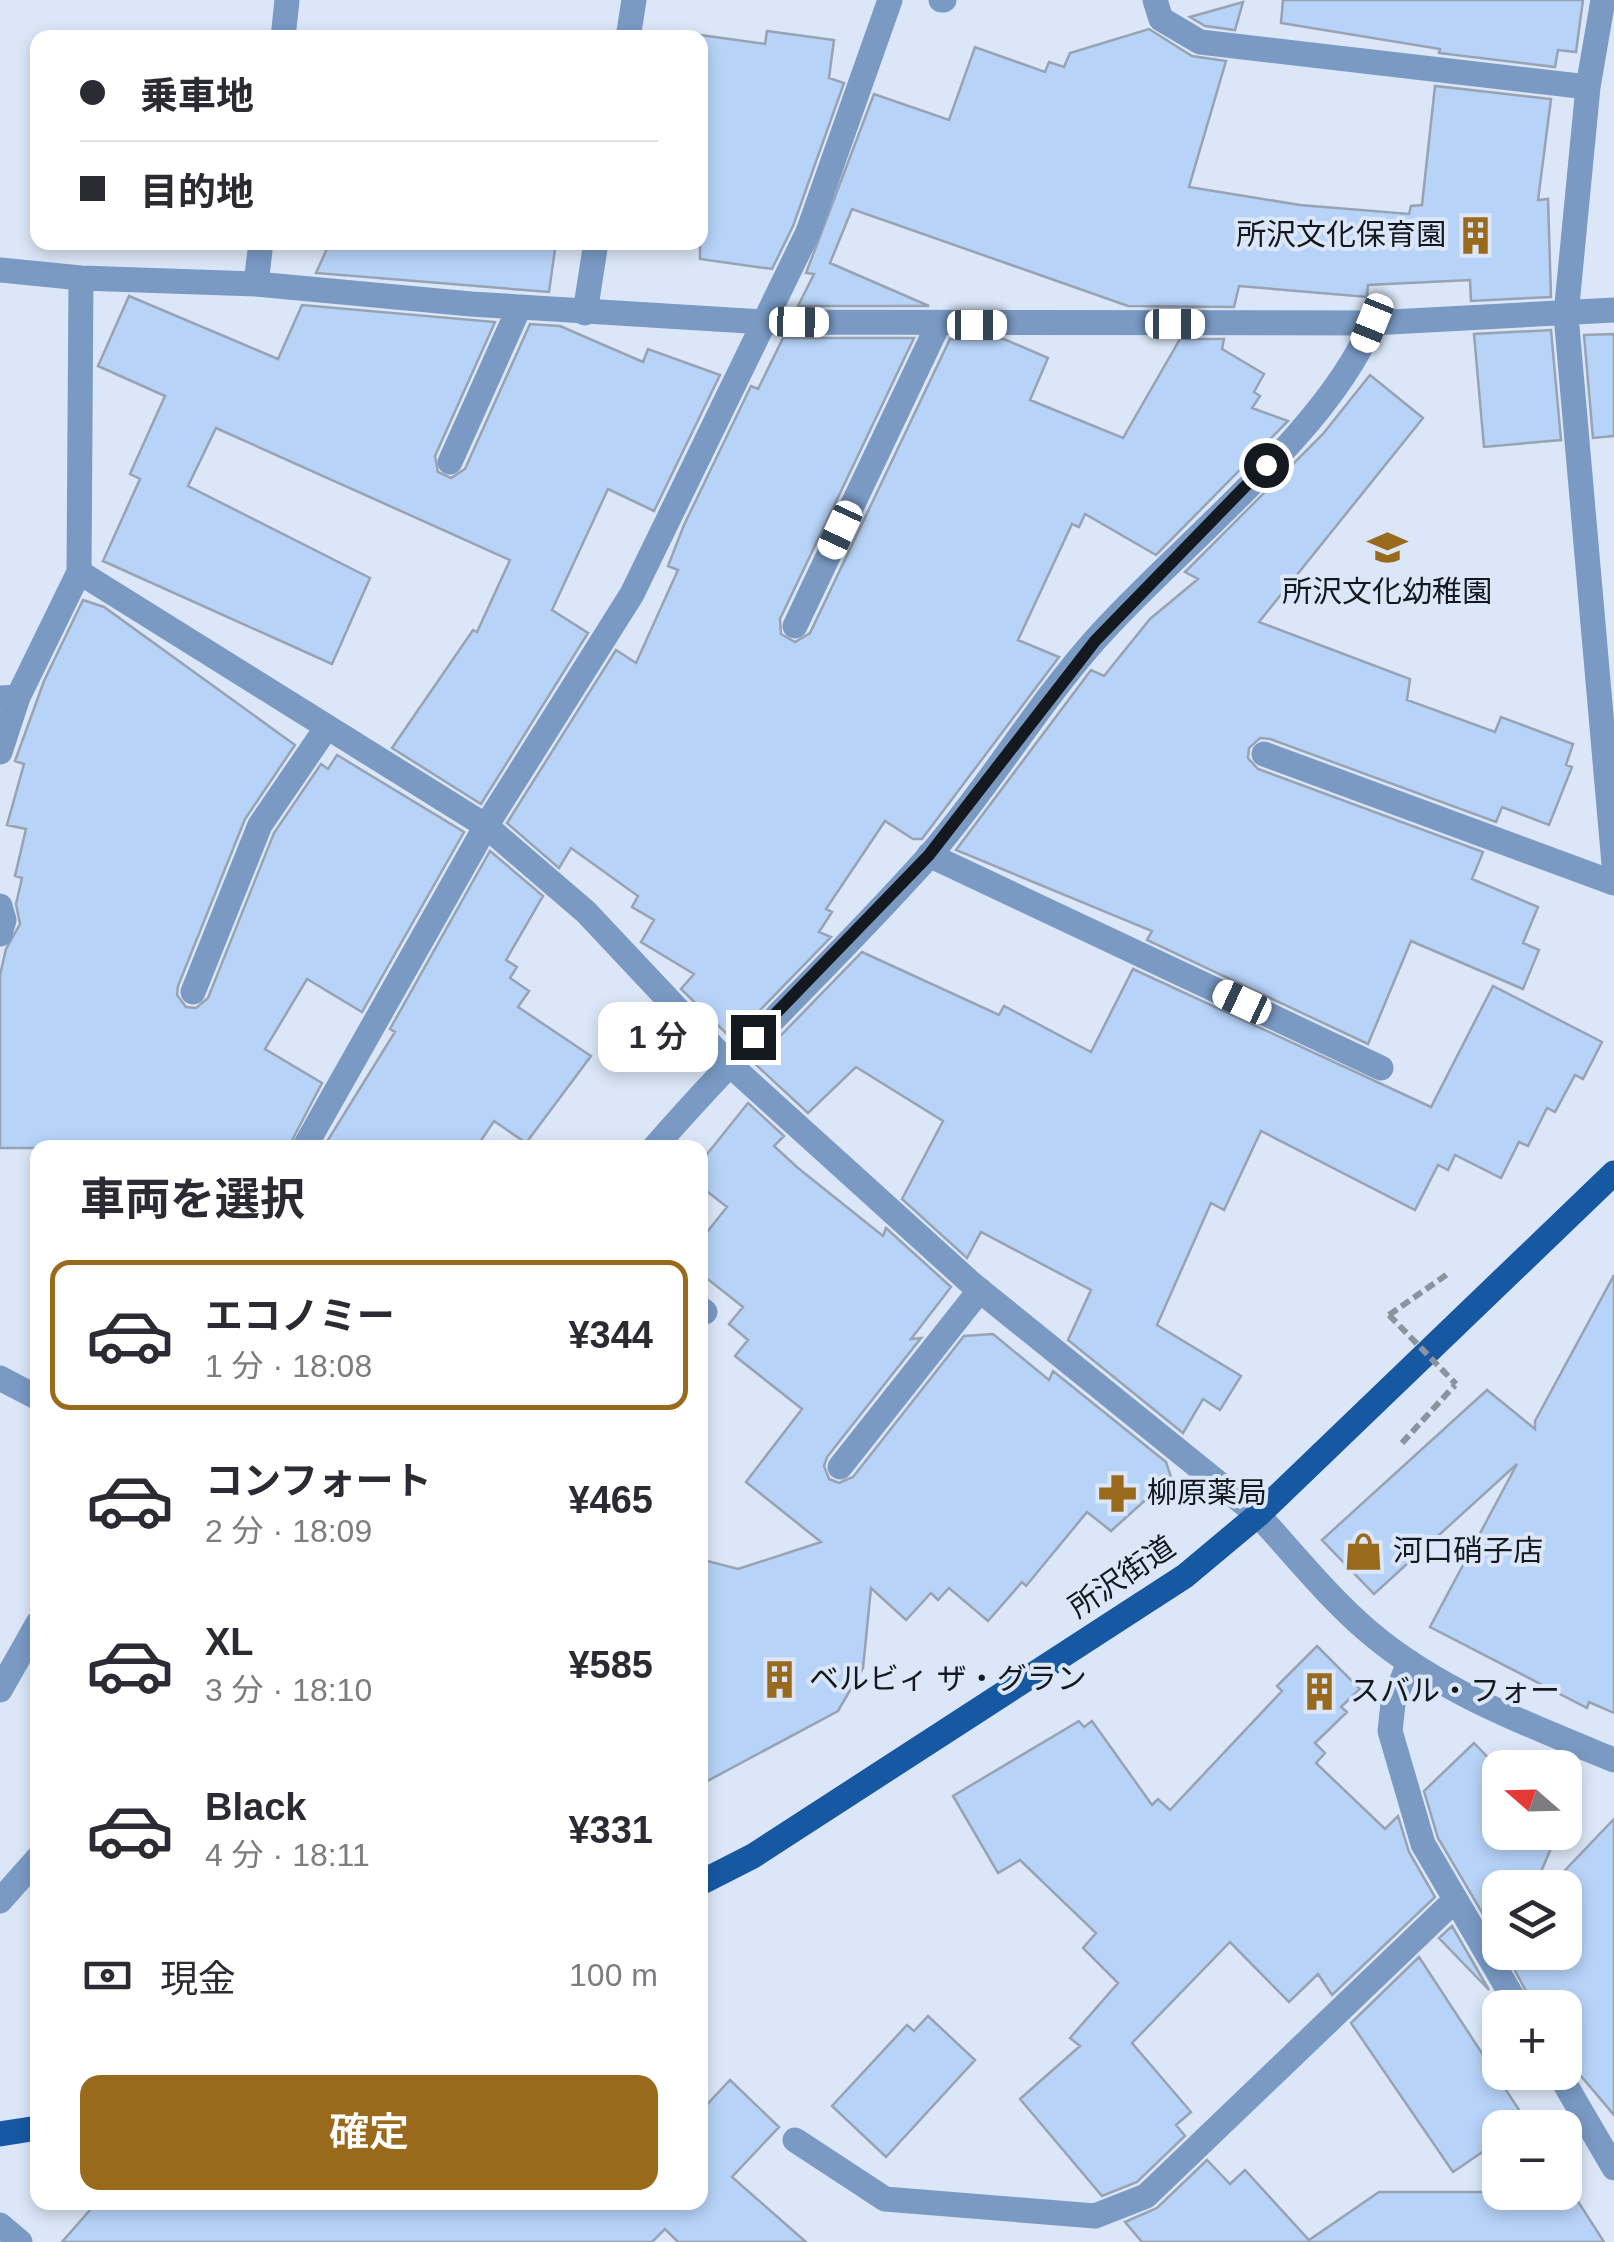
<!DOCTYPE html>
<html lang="ja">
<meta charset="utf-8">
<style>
:root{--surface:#fff;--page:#f7f7f7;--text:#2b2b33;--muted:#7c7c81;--line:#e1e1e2;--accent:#9a6a1c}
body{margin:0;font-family:Arial,"Noto Sans JP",sans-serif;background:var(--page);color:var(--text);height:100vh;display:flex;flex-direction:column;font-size:38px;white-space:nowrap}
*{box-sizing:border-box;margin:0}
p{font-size:32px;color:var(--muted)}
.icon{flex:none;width:55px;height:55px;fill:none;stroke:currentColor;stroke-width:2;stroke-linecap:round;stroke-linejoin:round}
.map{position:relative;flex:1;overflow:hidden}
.panel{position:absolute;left:30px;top:1140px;width:678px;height:1070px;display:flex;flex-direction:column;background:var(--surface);border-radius:20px;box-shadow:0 5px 15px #0003}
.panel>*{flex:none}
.banner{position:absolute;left:30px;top:30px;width:678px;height:220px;border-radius:20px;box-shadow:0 5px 15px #0003;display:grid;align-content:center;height:220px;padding:0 50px;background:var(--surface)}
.needle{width:65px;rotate:290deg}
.tools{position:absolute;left:1482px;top:1750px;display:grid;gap:20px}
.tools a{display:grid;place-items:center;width:100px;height:100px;border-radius:20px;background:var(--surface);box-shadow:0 5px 15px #0003;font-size:50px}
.end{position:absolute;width:45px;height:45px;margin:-22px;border:12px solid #14191f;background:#fff;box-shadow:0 0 0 5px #fff}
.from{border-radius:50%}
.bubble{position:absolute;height:70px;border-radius:20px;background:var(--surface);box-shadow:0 5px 15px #0003;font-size:32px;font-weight:600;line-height:70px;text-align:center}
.car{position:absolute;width:30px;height:60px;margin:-30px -15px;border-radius:12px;box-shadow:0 0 8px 2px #0007;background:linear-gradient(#fff 24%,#345 0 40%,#fff 0 76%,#345 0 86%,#fff 0)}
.banner b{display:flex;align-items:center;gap:35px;height:95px;font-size:38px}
.banner b+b{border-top:2px solid var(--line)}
.banner i{width:25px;height:25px;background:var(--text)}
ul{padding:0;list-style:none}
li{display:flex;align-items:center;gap:30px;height:150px;margin:0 20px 15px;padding:0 30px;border:5px solid transparent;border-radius:20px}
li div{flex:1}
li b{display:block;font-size:38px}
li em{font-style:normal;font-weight:600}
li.active{border-color:var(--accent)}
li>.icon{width:90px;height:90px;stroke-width:1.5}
h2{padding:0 50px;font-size:45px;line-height:120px}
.pay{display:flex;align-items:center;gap:25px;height:110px;padding:0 50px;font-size:38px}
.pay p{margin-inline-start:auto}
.primary-button{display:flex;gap:20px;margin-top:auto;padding:20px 50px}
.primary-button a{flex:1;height:115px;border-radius:20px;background:var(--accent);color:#fff;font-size:40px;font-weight:600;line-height:115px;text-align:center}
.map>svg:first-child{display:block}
.building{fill:#b7d3f8;stroke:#97a3b3;stroke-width:2.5}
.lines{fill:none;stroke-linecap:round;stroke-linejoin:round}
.path{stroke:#8a939f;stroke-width:6;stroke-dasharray:10 5;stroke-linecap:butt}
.service{stroke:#7a9ac4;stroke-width:25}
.minor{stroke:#7a9ac4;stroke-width:25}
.tertiary{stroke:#7a9ac4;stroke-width:25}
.primary{stroke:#1758a2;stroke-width:25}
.path-bridge{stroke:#8a939f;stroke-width:6;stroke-dasharray:10 5;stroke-linecap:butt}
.route{stroke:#14191f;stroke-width:12}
.labels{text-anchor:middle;stroke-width:8;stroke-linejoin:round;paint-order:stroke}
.poi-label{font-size:30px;fill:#14191f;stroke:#dbe7f8;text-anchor:start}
.street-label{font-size:30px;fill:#14191f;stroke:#dbe7f8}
</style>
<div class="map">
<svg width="1614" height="2242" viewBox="0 0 1614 2242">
<rect width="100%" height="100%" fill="#dbe7f8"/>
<path class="building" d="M1283,0h300l-7,52 -18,-2 -3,17 -116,-14 1,-4 -159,-26z
M1243,2l-8,28 -30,-4 -15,-9z
M1149,29l43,27 34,5 -37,126 111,18 109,9 2,-8 11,-1 13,-119 116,13 -13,101 10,-1 3,98 -80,4 -1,-21 -102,5 -1,12 -128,-11 -5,21 -106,-1 -276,-97 -22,54 99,43h-131l16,-32 -8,-1 68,-179 75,26 26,-73 70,25 4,-10 15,5 6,-14z
M767,31l67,9 -5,38 15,5 -51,143 -21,43 -72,-10v-224l65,9z
M330,242h226l-7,50 -233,-19z
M129,296l149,63 24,-54 193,17 -60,134 3,16 13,6 14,-9 65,-145 30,2 83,36 5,-13 72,26 -66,136 -46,-22 -56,121 36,23 -107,171 -89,-56 81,-118 4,2 33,-72 -294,-132 -28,58 182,92 -38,86 -229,-103 37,-82 -10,-5 35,-78 -67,-30z
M1551,330l10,110 -77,7 -10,-113z
M1614,334v102l-21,2 -9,-103z
M783,338h131l-134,281 1,15 14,8 15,-9 140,-294h54l44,19 -18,42 93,38 57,-99h44l-2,10 42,25 -10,18 6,4 -8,12 36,13 -132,134 -71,-41 -6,13 -7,-3 -54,116 41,17 -137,182h-9l-28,-18 -59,88 6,3 -13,20 12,5 -99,102 -51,-50 13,-15 -53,-32 13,-22 -22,-13 6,-11 -67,-48 -12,20 -52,-45 109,-173 20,13 42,-93 -10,-4 16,-41 67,-139 7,3z
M1370,375l53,43 -164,204 151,57 -3,21 88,32 6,-15 72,27 -7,21 6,2 -23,58 -47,-18 -6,15 -226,-83 -10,-1 -11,10 -1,10 10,11 225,83 -11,27 66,28 -15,36 16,7 -16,39 -112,-48 -43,103 -221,-104 5,-9 -196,-81 135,-180 13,6 46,-57 48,-40 -13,-7 138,-138z
M83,600l21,7 191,138 -50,74 -67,167 -1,9 9,12 10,1 12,-10 66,-165 47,-69 7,5 9,-14 127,77 -102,180 -55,-33 -42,70 57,34 -34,65h-288v-173l6,-26 14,-25 -4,-20 6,-26 -7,-2 11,-47 -19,-4 17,-61 -9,-3 29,-80z
M490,851l53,45 -37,64 11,7 -7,11 19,13 -11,16 73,49 -65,87 -32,-22 -18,27h-153l72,-116 -5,-3z
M862,952l137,63 5,-9 87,46 42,-83 298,138 62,-121 109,56 -19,37 -8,-4 -20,37 -8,-4 -19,38 -9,-4 -18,36 -46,-23 -7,15 -10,-5 -23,45 -154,-79 -37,79 -13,-7 -54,122 84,51 -21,34 -17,-11 -20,34 -115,-93 23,-50 -110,-58 -14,26 -65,-59 41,-78 -87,-54 -48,46 -54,-50z
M748,1103l36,33 -10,10 24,22 85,68 3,-8 65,59 -40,52 10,-1 -94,119 -3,9 5,13 10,4 14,-6 111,-141 29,-2 56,46 4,-9 113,91 5,15 -60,54 -24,-19 -61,74 -4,-4 -34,39 -39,-33 -11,12 -7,-7 -25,27 -35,-32 -8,80 -25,43 -138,74v-226l38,10 83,-27 -75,-60 56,-73 -67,-53 13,-16 -19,-16 14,-17 -43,-34v-32l27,-34 -27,-21v-23z
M1614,1275v438l-25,-11 -2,6 -157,-81 87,-163 -143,130 -52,-54 165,-150 48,39v-8z
M1317,1646l43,43 -19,18 6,5 -32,31 10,10 -9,10 69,66 13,-13 11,36 26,45 -103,98 -14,-21 -29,28 -59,-60 -98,101 59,69 -15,13 9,11 -48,46 -35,14 -82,-97 60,-53 -10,-8 48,-55 -35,-35 13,-15 -76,-73 -22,13 -45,-77 126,-75 5,6 8,-6 60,84 6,-6 12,11 112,-119 -5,-5z
M1474,1743l26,27v62h58l-24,56h-34v55l-62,-105 -14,-47z
M1614,1819v296l-49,-58v-49h-30l-30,-56h60v-64h-17z
M1452,1926l37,64 -50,-52z
M1419,1957l108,165 -8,6h-19v12l-47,32 -102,-149z
M928,2016l47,44 -89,97 -54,-51 75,-81 7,6z
M730,2080l49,47 -47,50 74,65h-128l-13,-13 -13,13h-590l35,-40h603v-90z
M1207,2160l23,24 15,-14 64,70 70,-48h193l32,50h-462l-17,-20 32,-14z"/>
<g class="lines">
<path class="path" d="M1389,1315l60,-42
M1402,1443l53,-58"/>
<path class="service" d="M628,38l6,-38
M585,313l11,-71
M795,626l143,-301
M0,752l18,-55
M1264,754l350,129
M929,855l452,213
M0,906l4,14 -4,14
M0,1901l38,-43
M795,2140l90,59 210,17 51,-20 309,-296"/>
<path class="minor" d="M1155,0l6,19 39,23 388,45
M1603,0l-15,87 -22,228 48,549
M283,38l4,-38
M0,270l81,8 175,6 215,20 293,18 608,1 242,-13
M81,278l-2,294 407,254 100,86 142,151 244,221 286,231
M256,284l5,-42
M450,462l69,-154
M0,698l18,-1 61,-125
M193,992l67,-167 67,-98
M304,1148l182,-322 146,-232 176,-362 82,-232
M654,1148c88,-102 186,-192 275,-292 59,-68 106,-148 166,-216 80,-91 233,-207 277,-317
M700,1308l5,4
M0,1378l38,20
M840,1467l140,-177
M1409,1662l-16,42 -3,27 33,113 96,164
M0,1690l38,-67
M1558,2072l56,96
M0,2225l20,17"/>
<path class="tertiary" d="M941,0h3
M1258,1515c36,39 70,82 111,117 69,59 162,94 245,128"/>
<path class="primary" d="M700,1883l53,-27 432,-280 73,-61 356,-342
M0,2134l38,-6"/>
<path class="path-bridge" d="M1389,1315l67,69"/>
</g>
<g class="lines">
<path class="route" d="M753,1037l176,-182 166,-214 171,-176"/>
</g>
<defs>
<symbol id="building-bare" viewBox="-9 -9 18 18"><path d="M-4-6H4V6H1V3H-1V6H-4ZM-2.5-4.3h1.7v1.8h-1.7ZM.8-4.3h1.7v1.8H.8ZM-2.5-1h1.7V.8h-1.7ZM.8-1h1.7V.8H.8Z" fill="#9a6a1c" stroke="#dbe7f8" stroke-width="2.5" paint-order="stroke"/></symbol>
<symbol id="school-bare" viewBox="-9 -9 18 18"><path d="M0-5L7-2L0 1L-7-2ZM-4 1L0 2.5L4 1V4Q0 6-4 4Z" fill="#9a6a1c" stroke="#dbe7f8" stroke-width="2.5" paint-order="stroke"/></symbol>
<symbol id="pharmacy-bare" viewBox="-9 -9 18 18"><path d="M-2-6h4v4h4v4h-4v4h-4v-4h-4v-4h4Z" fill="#9a6a1c" stroke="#dbe7f8" stroke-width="2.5" paint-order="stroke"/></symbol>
<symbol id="shop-bare" viewBox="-9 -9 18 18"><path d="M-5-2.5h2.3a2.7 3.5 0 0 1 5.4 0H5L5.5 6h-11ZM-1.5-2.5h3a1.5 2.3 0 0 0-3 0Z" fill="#9a6a1c" stroke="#dbe7f8" stroke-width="2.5" paint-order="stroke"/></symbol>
</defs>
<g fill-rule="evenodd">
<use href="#building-bare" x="1448" y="208" width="55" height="55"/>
<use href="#school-bare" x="1360" y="520" width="55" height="55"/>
<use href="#pharmacy-bare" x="1090" y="1466" width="55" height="55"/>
<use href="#shop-bare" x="1336" y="1524" width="55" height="55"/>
<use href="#building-bare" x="752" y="1652" width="55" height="55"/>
<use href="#building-bare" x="1292" y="1664" width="55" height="55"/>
</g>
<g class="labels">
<g class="poi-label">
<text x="1446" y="245" text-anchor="end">所沢文化保育園</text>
<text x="1387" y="602" text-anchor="middle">所沢文化幼稚園</text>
<text x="1147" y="1503">柳原薬局</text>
<text x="1393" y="1561">河口硝子店</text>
<text x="809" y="1689">ベルビィ ザ・グラン</text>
<text x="1350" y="1701">スバル・フォー</text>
</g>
<g class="street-label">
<text transform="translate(1122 1577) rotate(-34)" y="10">所沢街道</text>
</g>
</g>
</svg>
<div class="tools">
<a><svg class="needle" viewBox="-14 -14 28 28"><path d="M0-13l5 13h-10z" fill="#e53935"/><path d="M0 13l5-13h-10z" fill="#7c7c81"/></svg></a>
<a><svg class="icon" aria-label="layers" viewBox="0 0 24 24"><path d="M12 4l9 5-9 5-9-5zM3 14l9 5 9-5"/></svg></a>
<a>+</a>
<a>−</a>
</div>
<i class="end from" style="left:1266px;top:465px"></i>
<i class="end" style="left:753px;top:1037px"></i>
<div class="bubble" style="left:598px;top:1002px;width:120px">1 分</div>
<i class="car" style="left:799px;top:322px;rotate:91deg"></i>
<i class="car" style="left:1372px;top:323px;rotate:202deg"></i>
<i class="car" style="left:1175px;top:324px;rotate:90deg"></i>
<i class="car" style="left:977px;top:325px;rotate:90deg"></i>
<i class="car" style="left:840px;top:530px;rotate:205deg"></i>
<i class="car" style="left:1242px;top:1002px;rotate:295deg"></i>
<div class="banner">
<b><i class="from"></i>乗車地</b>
<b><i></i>目的地</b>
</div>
<section class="panel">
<h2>車両を選択</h2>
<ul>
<li class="active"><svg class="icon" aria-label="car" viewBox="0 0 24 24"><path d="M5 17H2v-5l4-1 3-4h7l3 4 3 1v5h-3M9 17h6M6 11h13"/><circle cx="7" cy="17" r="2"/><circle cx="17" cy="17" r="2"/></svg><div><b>エコノミー</b><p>1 分 · 18:08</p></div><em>¥344</em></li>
<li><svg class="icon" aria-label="car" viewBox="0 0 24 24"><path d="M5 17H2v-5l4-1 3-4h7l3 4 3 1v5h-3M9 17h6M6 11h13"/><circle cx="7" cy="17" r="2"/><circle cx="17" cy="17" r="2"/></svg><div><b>コンフォート</b><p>2 分 · 18:09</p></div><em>¥465</em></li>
<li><svg class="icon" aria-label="car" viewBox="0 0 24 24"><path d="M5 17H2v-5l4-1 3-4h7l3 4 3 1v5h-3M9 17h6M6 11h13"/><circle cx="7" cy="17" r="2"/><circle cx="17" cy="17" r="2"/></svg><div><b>XL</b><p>3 分 · 18:10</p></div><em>¥585</em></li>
<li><svg class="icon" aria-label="car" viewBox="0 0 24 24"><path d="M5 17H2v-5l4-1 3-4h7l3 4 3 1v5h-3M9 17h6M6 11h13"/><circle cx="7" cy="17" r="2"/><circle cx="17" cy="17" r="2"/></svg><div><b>Black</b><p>4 分 · 18:11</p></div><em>¥331</em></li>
</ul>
<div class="pay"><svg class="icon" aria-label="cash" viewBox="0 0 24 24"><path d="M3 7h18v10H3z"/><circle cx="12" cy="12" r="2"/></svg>現金<p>100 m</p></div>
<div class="primary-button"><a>確定</a></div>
</section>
</div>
